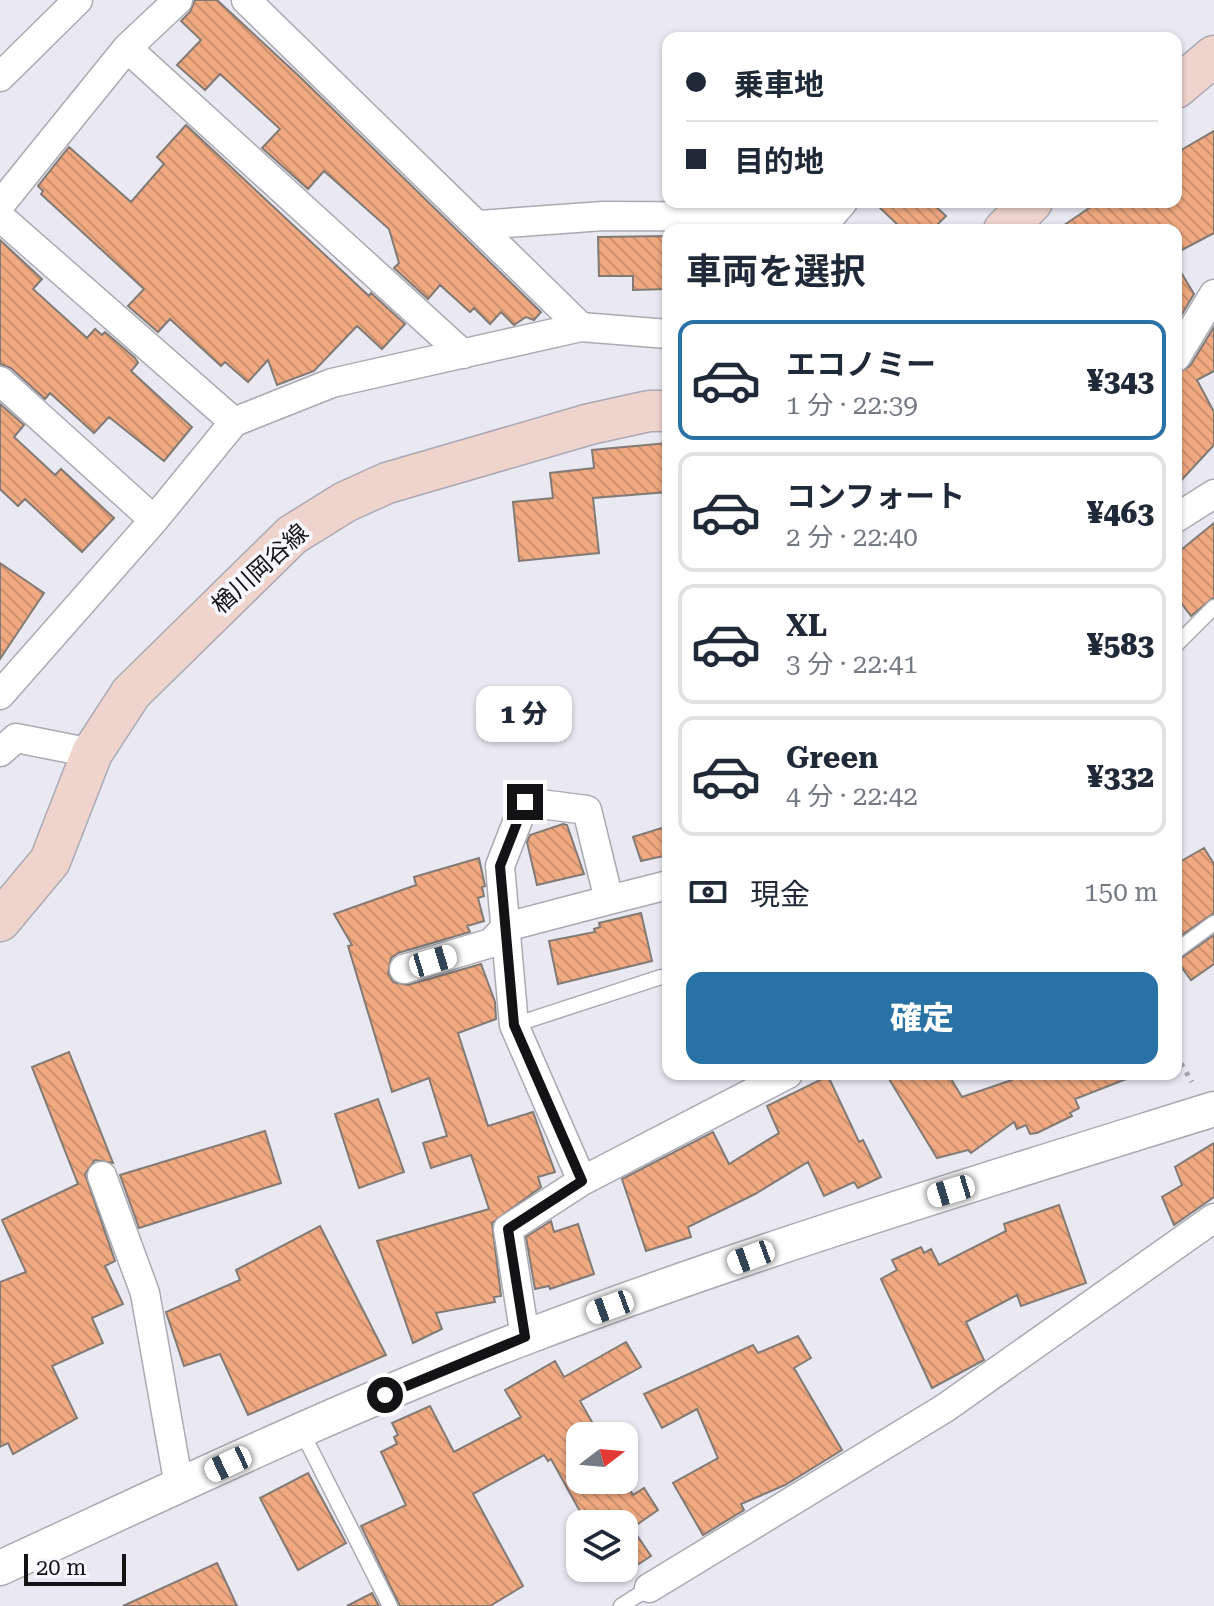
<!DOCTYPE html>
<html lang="ja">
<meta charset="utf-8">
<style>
:root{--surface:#fff;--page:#f6f6f7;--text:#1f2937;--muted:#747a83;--line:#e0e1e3;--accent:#2872a5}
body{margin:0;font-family:"Roboto Serif","Noto Sans JP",serif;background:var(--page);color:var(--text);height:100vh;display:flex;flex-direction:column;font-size:30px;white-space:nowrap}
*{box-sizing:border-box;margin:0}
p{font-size:26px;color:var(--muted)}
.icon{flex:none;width:44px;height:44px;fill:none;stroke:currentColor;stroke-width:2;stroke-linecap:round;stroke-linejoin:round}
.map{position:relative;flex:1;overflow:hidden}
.sheet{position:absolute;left:662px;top:224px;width:520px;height:856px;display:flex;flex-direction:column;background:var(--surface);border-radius:16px;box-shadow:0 2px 6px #0004}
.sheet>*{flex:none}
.hud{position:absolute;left:662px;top:32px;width:520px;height:176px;border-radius:16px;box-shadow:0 2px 6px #0004;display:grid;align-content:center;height:176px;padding:0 24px;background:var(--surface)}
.needle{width:52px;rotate:74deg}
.controls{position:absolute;left:566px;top:1422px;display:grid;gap:16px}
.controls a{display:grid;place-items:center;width:72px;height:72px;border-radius:16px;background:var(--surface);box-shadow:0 2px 6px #0004;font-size:40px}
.scale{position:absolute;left:24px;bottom:20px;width:102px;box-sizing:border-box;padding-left:8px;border:4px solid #131316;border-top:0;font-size:22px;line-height:28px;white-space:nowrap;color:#131316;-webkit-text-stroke:6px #f8f7fe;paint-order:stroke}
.end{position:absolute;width:36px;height:36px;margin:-18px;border:10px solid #131316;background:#fff;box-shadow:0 0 0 4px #fff}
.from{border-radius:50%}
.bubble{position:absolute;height:56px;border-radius:16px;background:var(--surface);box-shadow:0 2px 6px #0004;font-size:26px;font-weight:800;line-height:56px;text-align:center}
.car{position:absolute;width:24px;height:48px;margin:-24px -12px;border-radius:10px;box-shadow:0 0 6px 2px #0007;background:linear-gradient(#fff 24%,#345 0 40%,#fff 0 76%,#345 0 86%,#fff 0)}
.hud b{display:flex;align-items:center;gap:28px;height:76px;font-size:30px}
.hud b+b{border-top:2px solid var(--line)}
.hud i{width:20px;height:20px;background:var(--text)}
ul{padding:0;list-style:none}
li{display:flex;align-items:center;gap:24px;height:120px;margin:0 16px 12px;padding:0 8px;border:4px solid var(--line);border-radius:16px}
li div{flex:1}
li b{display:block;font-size:30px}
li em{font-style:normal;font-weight:800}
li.current{border-color:var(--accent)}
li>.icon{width:72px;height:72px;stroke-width:1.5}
h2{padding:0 24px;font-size:36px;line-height:96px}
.pay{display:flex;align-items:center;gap:20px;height:88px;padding:0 24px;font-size:30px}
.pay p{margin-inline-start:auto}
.button{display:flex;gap:16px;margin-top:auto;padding:16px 24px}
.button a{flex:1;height:92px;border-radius:16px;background:var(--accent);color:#fff;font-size:32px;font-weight:800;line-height:92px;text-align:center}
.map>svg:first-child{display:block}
.building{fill:url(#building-back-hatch);stroke:#827a75;stroke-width:2}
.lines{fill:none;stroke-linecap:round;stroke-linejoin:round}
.service-casing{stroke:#abaab3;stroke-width:17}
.minor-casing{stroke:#abaab3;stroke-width:31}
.tertiary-casing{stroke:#abaab3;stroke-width:37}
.secondary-casing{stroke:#abaab3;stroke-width:43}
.path{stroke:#a5a4ac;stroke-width:5;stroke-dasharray:4 6;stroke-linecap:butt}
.service{stroke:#fff;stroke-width:14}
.minor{stroke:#fff;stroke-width:28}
.tertiary{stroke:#fff;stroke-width:34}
.secondary{stroke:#efd4ce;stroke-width:40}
.route{stroke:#131316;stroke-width:10}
.labels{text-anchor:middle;stroke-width:7;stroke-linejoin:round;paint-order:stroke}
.street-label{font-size:24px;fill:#131316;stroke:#f8f7fe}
</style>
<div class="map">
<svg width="1214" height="1606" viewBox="0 0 1214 1606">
<defs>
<pattern id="building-back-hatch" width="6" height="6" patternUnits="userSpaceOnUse" patternTransform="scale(2)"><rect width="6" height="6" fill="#f0a981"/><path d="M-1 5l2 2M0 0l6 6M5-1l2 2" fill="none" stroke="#cd916f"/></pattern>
</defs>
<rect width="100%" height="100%" fill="#eae9f2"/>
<path class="building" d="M195,0h22l83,77 241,235 -7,8 -8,-3 -12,8 -13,-13 -11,12 -16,-16 -4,4 -30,-27 -12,14 -34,-31 5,-5 -10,-34 -65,-58 -16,18 -46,-41 18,-19 -60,-55 -15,16 -28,-25 24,-25 -20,-19 9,-9z
M186,125l183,171 2,-3 34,31 -23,25 -25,-23 -43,45 -37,14 -9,-25 -20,22 -23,-20 -4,4 -51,-47 -12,13 -30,-26 16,-17 -103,-95 2,-3 -5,-5 31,-39 62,55 33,-38 -7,-7z
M1214,131v102l-38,20v-23h-119l41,-28h78v-49z
M874,202h57l15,14 -14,14h-29z
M666,236l1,53 -34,1v-14h-34l-1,-39z
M0,240l42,39 -9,10 54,49 8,-9 7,6 3,-3 30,26 3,5 -7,8 61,56 -28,34 -55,-44 -15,16 -44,-40 -5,6 -34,-31 -11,-4z
M1176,264l18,30 -18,30z
M1214,327v44l-17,9 17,32v33l-38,41v-112l14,-8z
M0,404l24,21 -10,12 41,38 6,-6 53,49 -32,34 -57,-53 -7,7 -18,-17z
M667,443l1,49 -75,6 6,55 -80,8 -6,-59 40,-4 -3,-25 44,-5 -2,-18z
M1214,523v74l-23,19 -15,-20v-42z
M0,563l44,30 -44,66z
M563,824l4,1 17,49 -47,11 -10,-43 3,-7z
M668,826v29l-27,6 -8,-24z
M1204,848l10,16v49l-38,26v-75z
M479,858l6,28 -3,1 2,9 -6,2 6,23 -17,5 3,6 -72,21 -7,5 -3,15 5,9 15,3 73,-21 14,38 1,17 -38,14 30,93 45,-14 22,60 -17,5 3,10 -49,36 9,73 -7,1 1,5 -59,11 6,16 -29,14 -36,-102 112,-32 -18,-54 -40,13 -8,-25 24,-7 -18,-58 -37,14 -44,-146 4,-1 -18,-31 82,-29 -2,-8z
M641,913l11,48 -94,23 -9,-43 46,-9 -1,-3 6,-2 -1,-4z
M1214,935v29l-23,16 -14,-19z
M69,1052l44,111 -18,-3 -10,14 30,87 -10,5 18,38 -31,14 11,25 -51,23 25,52 -64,36 -5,-11 -8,4v-165l26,-10 -24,-52 76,-36 -46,-117z
M886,1074h62l14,23 50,-17 7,-6 115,2 -59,23 4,9 -9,5 2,3 -35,17 -7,1 -4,-9 -9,4 -3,-7 -43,31 -3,-3 -31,8z
M828,1076l31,66 4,-2 18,37 -23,11 -4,-6 -30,14 -16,-34 -53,32 -67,33 3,10 -45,14 -24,-72 91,-47 16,32 50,-31 -12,-27z
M378,1099l26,73 -45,16 -24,-74z
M265,1131l16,52 -142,45 -19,-53z
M1214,1143v54l-40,28 -12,-28 20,-12 -7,-18z
M1059,1205l27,78 -65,23 -4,-11 -51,27 18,38 -52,28 -51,-109 16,-9 -5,-10 29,-13 3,6 7,-4 8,16 67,-34 -2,-7z
M551,1221l3,11 24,-8 16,50 -44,15 -1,-3 -14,3 -9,-52z
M320,1226l66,129 -138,60 -28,-61 -36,12 -18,-54 74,-32 -4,-10z
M798,1336l13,22 -17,10 48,82 -57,35 -44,19 3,6 -41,25 -30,-52 45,-25 -21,-49 -35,19 -18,-34 109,-49 5,8z
M626,1342l15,25 -61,34 20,35h-20v44l44,-1 9,16 11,-7 14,22 -26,18 19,28 -37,24 -7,-12h17v-44h-37l-36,-65 -3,2 -4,-6 -71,39 50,92 -33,20h-90l-39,-80 45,-21 -25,-53 16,-8 -3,-7 4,-2 -6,-12 38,-17 24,46 67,-35 -16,-27 50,-29 9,16z
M308,1473l38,70 -48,27 -38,-72z
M217,1563l20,43h-114z
M372,1593l7,13h-32z"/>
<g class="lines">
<defs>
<path id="service" d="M1176,645l38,-38
M1176,951l38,-28
M514,1025l147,-48
M301,1430l89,176
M621,1606l28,-18"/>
<path id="minor" d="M246,0l335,327
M127,48l336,306
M0,77l78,-77
M0,205l127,-157 51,-48
M0,217l234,205
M479,225l124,-9 227,1 13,-15
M1176,357l38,-63
M0,381l154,139 80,-98 98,-39 249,-56 87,7
M1176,518l38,-24
M0,695l154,-175
M0,752l16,-14 76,15
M609,900l59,-15
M404,969l87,-26 15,-16 103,-27 -22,-90 -62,-8 -25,64 14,159 68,156
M102,1176l43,117 34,193
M525,1337l-17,-108 74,-48 206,-107
M649,1588l296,-180 269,-190"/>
<path id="tertiary" d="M0,1568c174,-80 347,-163 526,-231 226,-86 457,-156 688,-228"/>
<path id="secondary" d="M1176,88l38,-32
M1004,230l28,-28
M0,921l50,-60 42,-108 39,-60 161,-158 53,-33 42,-19 203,-59 59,-13h19"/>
</defs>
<use href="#service" class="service-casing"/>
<use href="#minor" class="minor-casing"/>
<use href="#tertiary" class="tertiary-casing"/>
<use href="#secondary" class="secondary-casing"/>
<path class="path" d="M1176,1055l16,27"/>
<use href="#service" class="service"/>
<use href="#minor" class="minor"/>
<use href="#tertiary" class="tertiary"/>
<use href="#secondary" class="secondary"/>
</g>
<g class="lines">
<path class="route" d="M385,1395l140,-58 -17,-108 74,-48 -68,-156 -14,-159 25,-64"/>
</g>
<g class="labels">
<g class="street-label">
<text transform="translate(260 569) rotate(-42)" y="8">楢川岡谷線</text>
</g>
</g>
</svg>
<div class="controls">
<a><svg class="needle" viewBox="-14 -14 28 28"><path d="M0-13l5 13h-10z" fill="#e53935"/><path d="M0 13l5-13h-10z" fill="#747a83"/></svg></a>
<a><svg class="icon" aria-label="layers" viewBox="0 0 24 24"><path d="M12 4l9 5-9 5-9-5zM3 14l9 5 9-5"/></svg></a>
</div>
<div class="scale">20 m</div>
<i class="end from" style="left:385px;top:1395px"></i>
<i class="end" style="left:525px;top:802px"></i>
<div class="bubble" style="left:476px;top:686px;width:96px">1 分</div>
<i class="car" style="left:433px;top:961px;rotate:73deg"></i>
<i class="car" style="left:951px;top:1191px;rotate:253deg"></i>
<i class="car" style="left:751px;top:1257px;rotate:250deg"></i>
<i class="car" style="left:610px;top:1307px;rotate:250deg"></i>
<i class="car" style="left:228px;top:1464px;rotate:245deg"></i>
<div class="hud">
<b><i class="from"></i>乗車地</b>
<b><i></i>目的地</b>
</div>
<section class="sheet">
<h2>車両を選択</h2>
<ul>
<li class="current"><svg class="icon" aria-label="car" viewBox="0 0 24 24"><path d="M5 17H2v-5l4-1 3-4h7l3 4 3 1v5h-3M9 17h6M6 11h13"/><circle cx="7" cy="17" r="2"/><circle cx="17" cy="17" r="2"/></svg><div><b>エコノミー</b><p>1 分 · 22:39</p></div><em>¥343</em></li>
<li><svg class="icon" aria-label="car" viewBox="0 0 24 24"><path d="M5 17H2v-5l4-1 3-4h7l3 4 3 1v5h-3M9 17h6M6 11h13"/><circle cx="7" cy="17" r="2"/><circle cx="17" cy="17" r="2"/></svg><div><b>コンフォート</b><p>2 分 · 22:40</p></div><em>¥463</em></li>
<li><svg class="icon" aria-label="car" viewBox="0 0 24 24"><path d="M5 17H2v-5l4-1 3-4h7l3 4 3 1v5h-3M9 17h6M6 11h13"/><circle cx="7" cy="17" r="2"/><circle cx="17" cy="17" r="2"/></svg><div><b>XL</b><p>3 分 · 22:41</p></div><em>¥583</em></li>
<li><svg class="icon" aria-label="car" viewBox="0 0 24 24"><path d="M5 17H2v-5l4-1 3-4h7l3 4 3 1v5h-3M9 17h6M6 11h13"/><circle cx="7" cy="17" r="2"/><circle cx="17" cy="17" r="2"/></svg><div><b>Green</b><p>4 分 · 22:42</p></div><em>¥332</em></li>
</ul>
<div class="pay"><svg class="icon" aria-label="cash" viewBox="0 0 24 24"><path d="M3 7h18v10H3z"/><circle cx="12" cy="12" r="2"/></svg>現金<p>150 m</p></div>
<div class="button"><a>確定</a></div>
</section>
</div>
